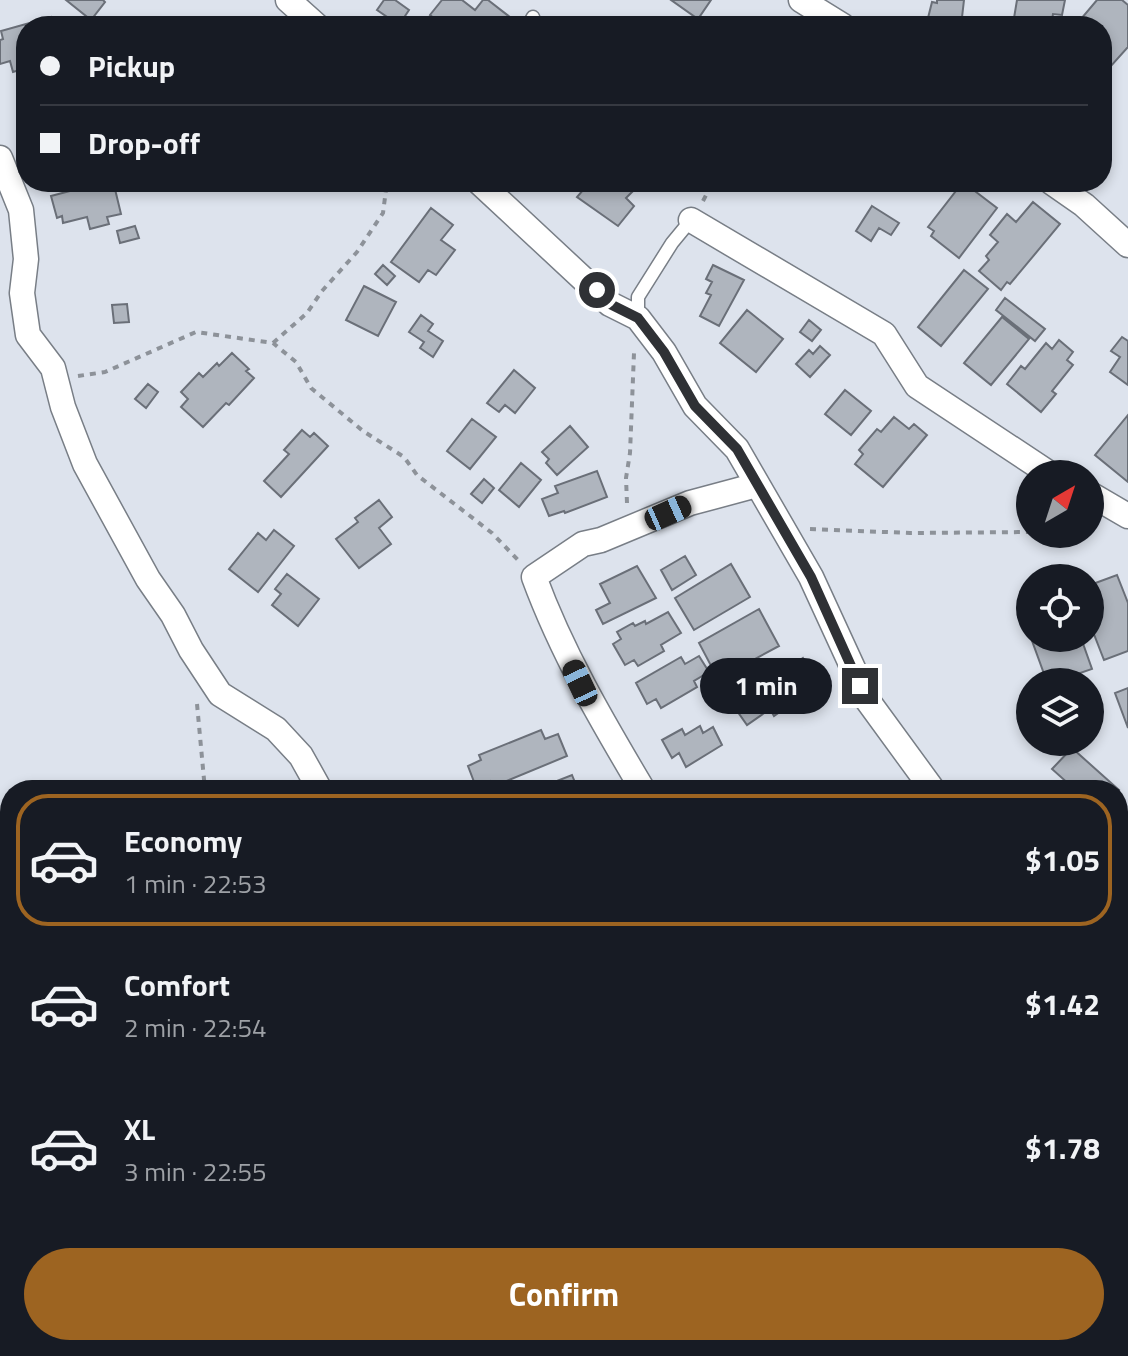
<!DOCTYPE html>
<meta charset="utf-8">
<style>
:root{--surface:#171b24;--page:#20242c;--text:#f1f3f6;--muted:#9ea1a6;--line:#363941;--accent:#9d6421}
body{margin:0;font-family:"Titillium Web",sans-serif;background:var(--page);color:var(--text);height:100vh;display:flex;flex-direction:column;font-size:30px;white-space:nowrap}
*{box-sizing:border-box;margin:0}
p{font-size:26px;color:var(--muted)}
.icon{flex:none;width:44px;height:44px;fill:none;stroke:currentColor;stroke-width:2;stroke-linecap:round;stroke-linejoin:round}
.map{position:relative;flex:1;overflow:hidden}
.details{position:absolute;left:0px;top:780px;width:1128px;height:576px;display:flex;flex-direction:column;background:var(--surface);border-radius:32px 32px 0 0;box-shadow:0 4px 12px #0003}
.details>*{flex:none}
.top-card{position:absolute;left:16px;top:16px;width:1096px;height:176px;border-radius:32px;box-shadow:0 4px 12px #0003;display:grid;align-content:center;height:176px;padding:0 24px;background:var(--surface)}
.needle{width:52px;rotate:39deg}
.controls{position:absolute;left:1016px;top:460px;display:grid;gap:16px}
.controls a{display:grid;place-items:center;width:88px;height:88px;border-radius:50%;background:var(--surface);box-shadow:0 4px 12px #0003;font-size:40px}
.end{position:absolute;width:36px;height:36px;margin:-18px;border:10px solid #2f3135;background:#fff;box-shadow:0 0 0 4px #fff}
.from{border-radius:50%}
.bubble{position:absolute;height:56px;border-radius:28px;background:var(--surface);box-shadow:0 4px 12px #0003;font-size:26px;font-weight:700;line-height:56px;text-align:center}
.car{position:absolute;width:24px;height:48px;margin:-24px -12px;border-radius:10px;box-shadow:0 0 6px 2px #0007;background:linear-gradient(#222 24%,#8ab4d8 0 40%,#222 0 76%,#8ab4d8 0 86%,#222 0)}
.top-card b{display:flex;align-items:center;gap:28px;height:76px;font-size:30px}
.top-card b+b{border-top:2px solid var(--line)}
.top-card i{width:20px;height:20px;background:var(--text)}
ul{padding:14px 0 0;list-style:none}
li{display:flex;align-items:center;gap:24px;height:132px;margin:0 16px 12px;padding:0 8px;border:4px solid transparent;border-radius:32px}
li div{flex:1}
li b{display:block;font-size:30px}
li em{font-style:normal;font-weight:700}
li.selected{border-color:var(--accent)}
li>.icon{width:72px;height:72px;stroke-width:1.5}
.cta{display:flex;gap:16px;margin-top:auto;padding:16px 24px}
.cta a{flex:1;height:92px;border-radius:48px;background:var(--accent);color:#fff;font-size:32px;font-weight:700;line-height:92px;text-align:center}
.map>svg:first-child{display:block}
.building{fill:#afb5be;stroke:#6a6f78;stroke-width:2}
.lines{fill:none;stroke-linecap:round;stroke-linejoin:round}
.lane-casing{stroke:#787e86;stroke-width:15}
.street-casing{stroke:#787e86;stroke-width:27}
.path{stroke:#8d9299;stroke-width:4;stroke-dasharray:6 6;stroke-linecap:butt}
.lane{stroke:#fff;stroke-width:12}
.street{stroke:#fff;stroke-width:24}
.route{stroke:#2f3135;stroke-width:10}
</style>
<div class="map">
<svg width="1128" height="1356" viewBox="0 0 1128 1356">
<rect width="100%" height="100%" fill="#dde3ed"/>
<path class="building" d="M66,0h37l2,2 -14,18z
M384,0h11l14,10 -10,15 -22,-15z
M442,0h20l13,10 8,-10h5l27,21 -4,5h-67l-14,-11z
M671,0h40l-13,19z
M937,0h27l-3,26h-35l6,-24 5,1z
M1017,0h48l-3,15 -9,-1 -2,12 -38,-2z
M1097,0h25l6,5v42l-17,19 -9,-7v-33h-27z
M51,17l2,9h-27v42l-13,4 -3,-11 -10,3v-24l3,-1 -2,-8z
M590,182h32l11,9 -7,7 8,8 -16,20 -41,-29z
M963,182l34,26 -38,50 -28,-22 3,-5 -6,-4z
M100,183l2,5 12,-3 7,29 -14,3 2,7 -19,5 -3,-12 -24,6 -1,-7 -5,2 -6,-22z
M1033,202l27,22 -50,60 -3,-2 -6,8 -22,-19 10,-11 -3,-4 12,-14 -8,-7 17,-21 9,8z
M872,206l27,17 -8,12 -12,-7 -8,13 -15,-10z
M431,208l22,17 -12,15 14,10 -19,25 -8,-5 -9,12 -28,-20z
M135,226l4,12 -19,5 -3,-12z
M383,265l12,11 -8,9 -12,-11z
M713,265l31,15 -25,46 -19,-10 11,-21 -5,-2 6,-11 -6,-3z
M964,270l24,19 -47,57 -23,-19z
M364,286l32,16 -18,34 -32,-16z
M1005,298l40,31 -10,12 -39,-31z
M127,304l2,18 -15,1 -2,-18z
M747,310l36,29 -27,33 -36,-29z
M421,315l12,9 -5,7 15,10 -10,16 -13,-9 4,-6 -15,-10z
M1002,317l27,22 -38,46 -27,-22z
M809,320l12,10 -9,11 -12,-9z
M1122,337l6,4v44l-18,-13 10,-15 -9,-6z
M1059,340l14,12 -6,8 6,5 -21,26 4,3 -15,18 -34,-28 14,-18 4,3 21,-26 6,6z
M820,346l10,9 -20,22 -14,-13 13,-14 4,4z
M232,353l17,16 -3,2 8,7 -25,27 -3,-2 -23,24 -22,-20 7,-8 -7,-7 18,-19 4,4 14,-14 2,3z
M514,370l21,18 -20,25 -10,-8 -6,7 -12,-9z
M148,384l10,8 -12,16 -11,-9z
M845,390l26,21 -20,24 -26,-21z
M1128,415v67l-33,-27z
M894,417l15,12 5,-5 13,11 -44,52 -28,-23 8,-10 -4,-4 18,-21 4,3z
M472,419l24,18 -26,32 -23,-18z
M570,426l18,21 -31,28 -11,-12 3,-4 -7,-7z
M302,430l8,7 4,-4 14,13 -47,51 -17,-16 25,-27 -5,-4z
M521,463l20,17 -22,27 -20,-17z
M597,471l10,26 -42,16 -1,-2 -15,5 -7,-17 16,-6 -3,-7z
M484,479l10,9 -12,15 -11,-9z
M379,500l13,17 -13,11 12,16 -32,24 -23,-29 22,-17 -3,-4z
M274,530l20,16 -36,46 -29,-23 29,-36 8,7z
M685,556l11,19 -24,15 -11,-20z
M731,564l19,33 -56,33 -19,-32z
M637,566l19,32 -53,26 -7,-14 14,-7 -10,-19z
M287,574l32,25 -21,27 -26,-21 9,-11 -6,-5z
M1117,575l11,28v48l-24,9 -14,-36v-39z
M759,609l20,37 -61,33 -19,-36z
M668,612l13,21 -20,12 3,6 -26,15 -4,-6 -9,5 -12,-21 8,-5 -4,-7 16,-9 2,3 10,-5 1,3z
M1031,638h50l11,31 -38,13h-7z
M699,656l10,16 -15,9 3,6 -36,21 -5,-9 -9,5 -11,-21 45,-26 4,7z
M803,658l13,18 -12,9 4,7 -34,24 -4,-7 -23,16 -19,-27 49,-33 5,8z
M1128,688v40l-13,-35z
M700,726l3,7 10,-6 9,18 -36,22 -7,-14 -7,5 -10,-18 20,-11 3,6z
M541,730l4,9 13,-5 9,22 -75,31 -2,-6 -14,6 -8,-21 13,-6 -2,-5z
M1072,748l47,42 -1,1 -52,-1 4,-5 -18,-16z
M572,775l4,10 -12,5h-30z"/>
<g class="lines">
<defs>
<path id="lane" d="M528,26l5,-9
M638,318v-21l34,-54 19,-23"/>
<path id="street" d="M288,0l29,26
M801,0l42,26
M0,158l21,52 5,49 -4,34 6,42 25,33 10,39 22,57 63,115 25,36 18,35 29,44 56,35 25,27 19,34
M479,182l131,122 28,14 26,34 31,54 42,43 74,128 57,124 65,89
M1051,182l33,23 44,40
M691,220l193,114 33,52 133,88
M1090,494l38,22
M643,790c-41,-69 -81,-137 -109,-213l49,-33 18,-4 89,-37 67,-18
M1118,849l10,-7
M1125,1356l3,-3"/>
</defs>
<use href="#lane" class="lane-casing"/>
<use href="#street" class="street-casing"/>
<path class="path" d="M703,201l10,-19
M273,343l34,-30 15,-22 35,-39 26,-39 4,-31
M78,376l27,-4 91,-40 77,11 23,19 15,26 52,43 41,26 13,18 75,58 26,27
M627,503l-1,-25 4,-25 4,-100
M810,529l100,4 120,-1
M197,704l8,86
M318,1356l26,-10"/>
<use href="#lane" class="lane"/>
<use href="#street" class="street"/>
</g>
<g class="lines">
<path class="route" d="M597,290l13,14 28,14 26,34 31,54 42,43 74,128 49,109"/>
</g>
</svg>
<div class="controls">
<a><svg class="needle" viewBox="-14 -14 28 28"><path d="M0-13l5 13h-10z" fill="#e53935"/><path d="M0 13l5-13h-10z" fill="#9ea1a6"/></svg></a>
<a><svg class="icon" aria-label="locate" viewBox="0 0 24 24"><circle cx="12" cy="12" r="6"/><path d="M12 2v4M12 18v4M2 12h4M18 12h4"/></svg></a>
<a><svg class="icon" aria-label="layers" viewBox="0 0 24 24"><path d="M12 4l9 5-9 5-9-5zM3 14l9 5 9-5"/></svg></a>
</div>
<i class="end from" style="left:597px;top:290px"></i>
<i class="end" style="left:860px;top:686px"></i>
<div class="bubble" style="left:700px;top:658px;width:132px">1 min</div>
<i class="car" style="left:668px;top:513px;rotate:66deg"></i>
<i class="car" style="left:580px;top:683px;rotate:335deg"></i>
<div class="top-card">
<b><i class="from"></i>Pickup</b>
<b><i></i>Drop-off</b>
</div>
<section class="details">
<ul>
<li class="selected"><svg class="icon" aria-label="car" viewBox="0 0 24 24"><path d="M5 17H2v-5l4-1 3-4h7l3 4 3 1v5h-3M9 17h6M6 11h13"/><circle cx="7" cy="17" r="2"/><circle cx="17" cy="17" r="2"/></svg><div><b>Economy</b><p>1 min · 22:53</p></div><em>$1.05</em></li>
<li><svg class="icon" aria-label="car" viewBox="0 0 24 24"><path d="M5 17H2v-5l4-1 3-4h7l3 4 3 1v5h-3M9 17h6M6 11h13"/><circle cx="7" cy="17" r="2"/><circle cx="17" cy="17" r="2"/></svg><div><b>Comfort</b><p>2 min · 22:54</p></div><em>$1.42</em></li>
<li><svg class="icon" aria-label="car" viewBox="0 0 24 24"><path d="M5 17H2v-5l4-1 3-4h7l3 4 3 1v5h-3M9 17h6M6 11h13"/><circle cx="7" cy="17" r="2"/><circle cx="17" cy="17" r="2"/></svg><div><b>XL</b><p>3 min · 22:55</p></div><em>$1.78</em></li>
</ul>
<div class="cta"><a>Confirm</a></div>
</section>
</div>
